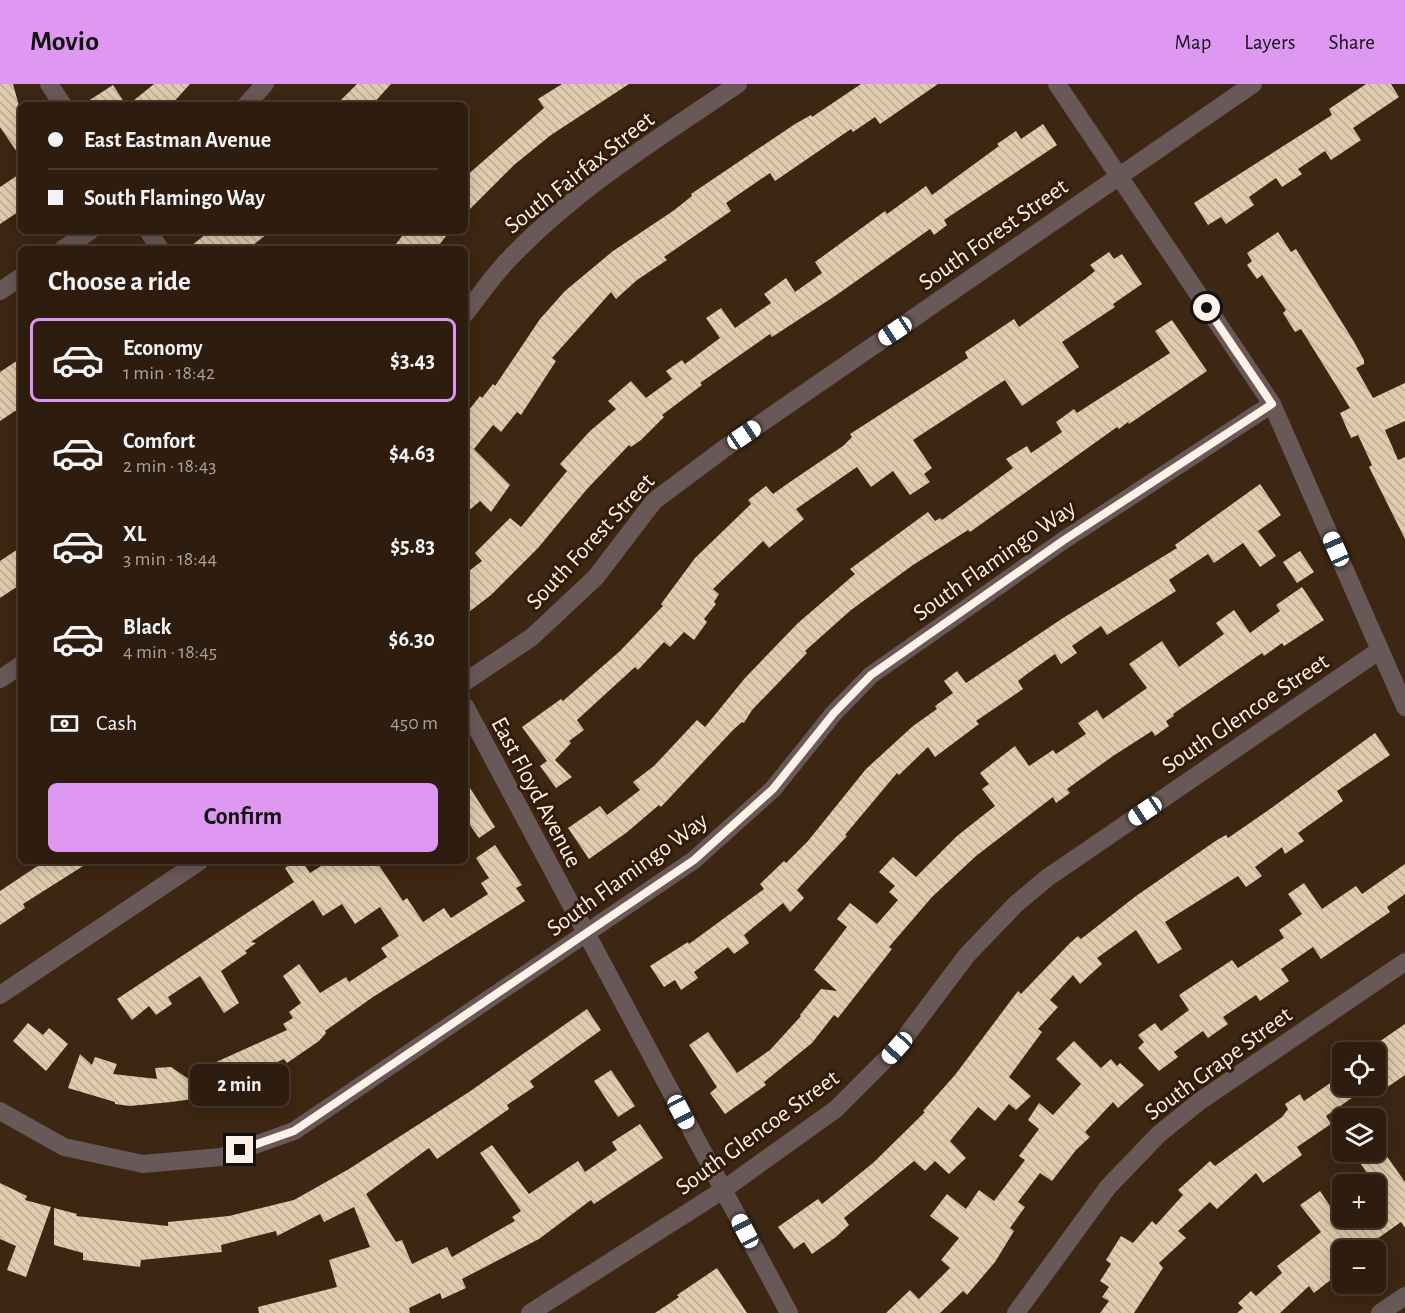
<!DOCTYPE html>
<meta charset="utf-8">
<style>
:root{--surface:#2e1c0e;--page:#3a291c;--text:#f1f3f6;--muted:#a7a19e;--line:#493a2e;--accent:#df98f2}
body{margin:0;font-family:"Alegreya Sans",sans-serif;background:var(--page);color:var(--text);height:100vh;display:flex;flex-direction:column;font-size:22px;white-space:nowrap}
*{box-sizing:border-box;margin:0}
p{font-size:20px;color:var(--muted)}
.icon{flex:none;width:33px;height:33px;fill:none;stroke:currentColor;stroke-width:2;stroke-linecap:round;stroke-linejoin:round}
.map{position:relative;flex:1;overflow:hidden}
.drawer{position:absolute;left:18px;top:162px;width:450px;height:618px;display:flex;flex-direction:column;background:var(--surface);border-radius:9px;box-shadow:0 3px 15px #0003,0 0 0 2px var(--line)}
.drawer>*{flex:none}
.top-card{position:absolute;left:18px;top:18px;width:450px;height:132px;border-radius:9px;box-shadow:0 3px 15px #0003,0 0 0 2px var(--line);display:grid;align-content:center;height:132px;padding:0 30px;background:var(--surface)}
.tools{position:absolute;left:1332px;top:958px;display:grid;gap:12px}
.tools a{display:grid;place-items:center;width:54px;height:54px;border-radius:9px;background:var(--surface);box-shadow:0 3px 15px #0003,0 0 0 2px var(--line);font-size:30px}
.end{position:absolute;width:27px;height:27px;margin:-14px;border:8px solid #fef1e7;background:#111;box-shadow:0 0 0 3px #111}
.from{border-radius:50%}
.bubble{position:absolute;height:42px;border-radius:9px;background:var(--surface);box-shadow:0 3px 15px #0003,0 0 0 2px var(--line);font-size:20px;font-weight:700;line-height:42px;text-align:center}
.car{position:absolute;width:18px;height:36px;margin:-18px -9px;border-radius:8px;box-shadow:0 0 4px 2px #0007;background:linear-gradient(#fff 24%,#345 0 40%,#fff 0 76%,#345 0 86%,#fff 0)}
.top-card b{display:flex;align-items:center;gap:21px;height:57px;font-size:22px}
.top-card b+b{border-top:2px solid var(--line)}
.top-card i{width:15px;height:15px;background:var(--text)}
ul{padding:0;list-style:none}
li{display:flex;align-items:center;gap:18px;height:84px;margin:0 12px 9px;padding:0 18px;border:3px solid transparent;border-radius:9px}
li div{flex:1}
li b{display:block;font-size:22px}
li em{font-style:normal;font-weight:700}
li.on{border-color:var(--accent)}
li>.icon{width:54px;height:54px;stroke-width:1.5}
h2{padding:0 30px;font-size:27px;line-height:72px}
.pay{display:flex;align-items:center;gap:15px;height:66px;padding:0 30px;font-size:22px}
.pay p{margin-inline-start:auto}
.primary-button{display:flex;gap:12px;margin-top:auto;padding:12px 30px}
.primary-button a{flex:1;height:69px;border-radius:9px;background:var(--accent);color:#111;font-size:24px;font-weight:700;line-height:69px;text-align:center}
header{display:flex;align-items:center;gap:36px;box-sizing:border-box;height:84px;padding:0 30px;background:var(--accent);color:#111}
header strong{font-size:28px}
nav{display:flex;gap:33px;margin-inline-start:auto;font-size:21px}
.map>svg:first-child{display:block}
.building{fill:url(#building-back-hatch)}
.lines{fill:none;stroke-linecap:round;stroke-linejoin:round}
.street{stroke:#685857;stroke-width:18}
.route{stroke:#fef1e7;stroke-width:8}
.labels{text-anchor:middle;stroke-width:6;stroke-linejoin:round;paint-order:stroke}
.street-label{font-size:24px;fill:#fef1e7;stroke:#321c08}
</style>
<header>
<strong>Movio</strong>
<nav><a>Map</a><a>Layers</a><a>Share</a></nav>
</header>
<div class="map">
<svg width="1405" height="1229" viewBox="0 0 1405 1229">
<defs>
<pattern id="building-back-hatch" width="6" height="6" patternUnits="userSpaceOnUse" patternTransform="scale(1.5)"><rect width="6" height="6" fill="#e1cbad"/><path d="M-1 5l2 2M0 0l6 6M5-1l2 2" fill="none" stroke="#bcaa93"/></pattern>
</defs>
<rect width="100%" height="100%" fill="#3d2612"/>
<path class="building" d="M0,0h13l8,29v45l-21,-31z
M154,0h36l-19,21h-43z
M357,0h34l-19,21h-36z
M562,0h67l-78,51 -37,30 -49,49v-37l79,-69 -6,-9z
M861,0h77l-58,40 -5,-7 -22,15 -2,-3 -76,52 -5,-8 -44,30 5,8 -67,46 3,3 -30,20 -21,19 -5,-7 -59,66 4,3 -35,54 -4,-3 -16,20 -8,-7 -19,24 36,36 -19,27 -11,-11 -15,13v-99l15,-19 2,2 11,-14 2,2 45,-67 25,-28 48,-40 60,-40 19,-15 -1,-2 104,-70 16,-9 1,2z
M1366,0h25l8,13 -46,31 8,12 -30,20 -6,-9 -27,18 4,5 -20,13 -6,-9 -27,19 5,8 -28,19 -5,-7 -13,8 -14,-22 138,-88 -3,-6z
M113,1l13,20h-44z
M1043,40l14,21 -113,75 3,5 -13,10 -4,-6 -95,67 -63,41 -2,-3 -70,49 2,2 -40,30 2,2 -23,23 -10,7 -2,-2 -42,44 -49,59 -47,47 -26,20v-41l17,-13 -7,-8 35,-35 11,9 46,-56 -7,-7 30,-33 26,-22 -8,-8 23,-20 15,17 26,-19 -6,-8 16,-11 3,4 35,-26 -14,-20 15,-10 14,20 36,-25 -7,-9 22,-16 9,14 27,-19 -7,-11 70,-51 2,3 39,-28 6,9 67,-49 -2,-2 19,-13 5,8z
M21,89v37l-21,14v-37z
M210,147h61l-23,18h-61z
M406,147h44l-14,18h-44z
M1278,148l13,20 5,-3 57,91 11,20v4l-8,4 17,30 32,-15v38l-20,9 13,30 7,-3v82l-36,-72 3,-2 -14,-30 -7,3 -11,-25 10,-5 -49,-79 -6,3 -12,-19 3,-3 -24,-35 -5,4 -10,-14 5,-4 -5,-8z
M1109,168l5,7 8,-5 20,30 -29,20 2,3 -53,35 17,25 -57,39 -17,-26 -92,60 19,28 -8,6 6,8 -20,13 -17,-24 -22,16 -14,-20 -61,42 8,10 -35,29 -6,-7 -50,48 6,5 -5,8 2,2 -12,15 3,3 -13,18 -10,-8 -14,15 -6,-5 -26,28 -3,-3 -58,53 7,10 -15,11 2,2 -16,17 17,17 -16,11 -16,-22 7,-5 -25,-34 39,-28 2,2 57,-50 43,-45 -2,-2 34,-46 56,-54 -3,-4 18,-14 7,8 17,-12 53,-36 9,-9 -2,-3 118,-76 -3,-6 49,-33 5,8 66,-48 10,-8 -5,-6z
M1172,236l35,51 -78,53 -1,-2 -9,7 -2,-2 -147,105 -2,-2 -55,35 -62,45 -46,41 2,2 -55,57 -8,13 -2,-1 -9,8 -72,77 -2,-2 -33,28 -37,26 -21,-31 32,-22 7,9 33,-25 -7,-8 21,-16 43,-46 8,7 40,-49 53,-55 57,-49 -5,-5 78,-57 7,9 5,-3 2,2 71,-52 -7,-9 21,-13 4,7 31,-21 -6,-10 18,-13 3,4 93,-60 -15,-22z
M21,274v53h-6l-15,10v-49z
M1260,400l21,31 -23,16 18,25 -16,11 -17,-24 -29,20 -6,-9 -39,26 7,11 -69,44 -6,-9 -29,20 5,7 -16,11 -6,-10 -28,20 -9,7 5,8 -47,32 3,3 -44,33 -7,-10 -29,28 -2,-2 -52,62 2,1 -50,54 7,8 -14,14 -7,-9 -39,32 5,8 -15,11 -6,-7 -34,25 4,6 -17,12 -6,-10 -11,7 -14,-21 38,-24 1,2 75,-55 -4,-5 24,-23 2,2 22,-22 58,-72 47,-43 24,-17 -2,-3 18,-13 -9,-12 13,-10 9,12 97,-65 114,-70 -2,-3z
M21,463v37l-21,14v-37z
M1300,467l14,21 -17,11 -14,-21z
M1302,503l22,33 -40,26 -2,-3 -18,13 -2,-3 -89,61 1,2 -8,5 3,5 -14,10 -3,-5 -39,25 -46,33 3,4 -14,10 -3,-6 -77,59 -44,41 -43,50 3,2 -54,69 -4,-3 -22,28 -48,39 2,3 -41,29 -15,-21 7,-6 -28,-42 19,-13 29,41 33,-23 31,-34 -1,-1 21,-26 16,2 -23,-21 33,-43 -10,-8 13,-16 27,21 21,-24 -9,-8 6,-6 -16,-14 14,-15 23,20 41,-41 38,-30 -13,-17 7,-5 -9,-11 35,-27 14,20 24,-16 3,4 30,-20 -8,-11 19,-13 6,9 44,-31 -18,-24 33,-23 17,26 45,-33 -8,-11 18,-13 16,23 30,-22 -4,-6z
M1375,649l15,22 -53,36 6,10 -45,32 6,8 -19,13 -3,-7 -27,20 7,9 -16,11 -8,-11 -73,46 17,27 -24,15 -22,-34 -39,28 5,6 -22,20 -7,-9 -23,25 8,7 -20,22 4,3 -33,45 22,19 -15,14 -7,-6 -14,17 -17,-14 -28,34 16,17 -17,16 -14,-13 -10,10 -11,-10 -70,57 5,7 -13,12 -24,17 -8,-12 -10,7 -16,-22 40,-28 4,5 51,-41 52,-51 -2,-1 32,-36 63,-84 3,3 49,-51 8,-7 3,3 55,-43 81,-56 9,-5 2,3 42,-29z
M465,696l30,47 -16,11 -12,-17 -2,1z
M495,761l27,40 -6,3 9,13 -152,96 -48,34 1,2 -7,8 -32,22 -3,-4 -74,34 5,3 -44,6 -41,4 -15,-2v-2l-47,-14 12,-34 12,11 3,-8 22,7 -4,10 44,5 -2,-11 16,-1 35,24 -16,-25 24,-3 73,-33 -4,-6 10,-6 -4,-6 12,-9 -18,-27 16,-12 21,29 26,-16 3,5 38,-25 -6,-9 18,-12 -19,-29 -25,17 -13,-20 -19,12 -10,-16 -62,42 5,1 -11,8 2,2 -26,18 18,32 -15,10 -24,-37 -32,21 4,7 -16,11 -7,-9 -17,14 -15,-21 177,-117 -9,-14 10,-7h7l8,12 19,-12h47l27,40 4,-3 16,24 21,-14 7,10 37,-24 -7,-11 8,-5 -13,-20z
M45,777h46l-68,43 2,4 -25,17v-34z
M1405,780v30l-18,13 3,5 -69,47 -8,-12 -32,22 8,12 -29,20 -4,-6 -33,22 5,7 -20,14 -5,-7 -29,21 4,5 -19,14 -21,-23 6,-6 -6,-7 17,-12 6,8 28,-21 -10,-15 53,-35 6,8 46,-30 -5,-8 23,-16 -14,-20 16,-11 18,26 34,-23 6,8z
M587,925l14,21 -71,51 4,6 -27,18 2,4 -72,50 -8,-11 -63,46 30,48 6,-2 10,24 35,-17 5,10 63,-36 -3,-4 9,-6 -41,-58 12,-8 37,49 49,-33 7,11 32,-22 -5,-8 28,-18 23,34 -69,46 -3,-4 -52,39 -77,40 4,9 -24,11 -2,-6 -31,15 1,5h-151l-1,-6 79,-20 -8,-27 41,-13 -16,-40 -30,15 -4,-8 -43,22 -1,-5 -55,14 1,7 -81,8 -1,7 -57,-7v-7l-29,-8v-37l23,6 -1,2 92,10v-4l61,-6 65,-16 55,-31 120,-77z
M28,939l15,12 6,-7 19,16 -22,27 -33,-30z
M1405,940v51l-29,20v-51z
M1074,957l27,27 10,-9 6,7 3,-3 24,22 -26,23 -5,-6 -28,30 5,5 -14,13 -24,31 -12,-8 -22,29 7,5 -15,21 4,3 -19,31 -28,33 -4,-4 -23,22h-54l24,-23 9,9 31,-31 -9,-8 18,-22 -29,-22 17,-22 19,15 13,-19 15,11 31,-41 -6,-4 20,-27 -11,-9 11,-17 14,12 28,-31 -25,-25z
M611,986l24,36 -17,11 -24,-36z
M1342,991v11h27l-43,30 5,8 -34,23 5,8 -39,28 -7,-10 -39,36 -7,-7 -32,29 8,7 -27,25 4,5 -29,45h-34l9,-12 -7,-4 7,-10 -9,-6 11,-17 -5,-4 15,-24 12,7 19,-22 4,4 27,-30 -5,-5 32,-29 5,5 67,-49 6,-8 -3,-5 15,-10 4,7z
M1381,1064l24,34v46l-4,-6 -27,19 6,10h-38v20l-28,22 -5,-7 -29,27h-43l6,-5 -5,-5 13,-12 5,5 26,-23 -5,-7 44,-34 -21,-27 20,-14 18,27h38v-8l11,-8 -27,-39z
M0,1099l27,13 -2,4 26,7 -25,70 -19,-7 9,-24 -16,-7z
M717,1184l30,45h-92l24,-16 -2,-2z"/>
<g class="lines">
<path class="street" d="M49,0l14,21
M1057,0l215,320 133,303
M246,21l19,-21
M148,147l12,18
M63,165l27,-18
M0,207l21,-14
M465,230c15,-19 29,-40 46,-57 66,-69 149,-120 227,-173
M0,595l21,-14
M465,598l67,-45 64,-60 58,-76 71,-53 528,-364
M465,622l324,607
M0,911l200,-134
M0,1027l64,36 79,17 78,-7 73,-26 400,-271 79,-71 61,-76 37,-38 193,-135 208,-136
M530,1229l193,-123 113,-81 61,-61 70,-93 49,-51 31,-26 333,-228
M1016,1229l92,-126 51,-53 41,-33 205,-139
M1380,1229l25,-17"/>
</g>
<g class="lines">
<path class="route" d="M240,1066l54,-19 400,-271 79,-71 61,-76 37,-38 193,-135 208,-136 -65,-96"/>
</g>
<g class="labels">
<g class="street-label">
<text transform="translate(579 88) rotate(-38)" y="8">South Fairfax Street</text>
<text transform="translate(993 150) rotate(-35)" y="8">South Forest Street</text>
<text transform="translate(590 457) rotate(-47)" y="8">South Forest Street</text>
<text transform="translate(994 476) rotate(-35)" y="8">South Flamingo Way</text>
<text transform="translate(1245 629) rotate(-34)" y="8">South Glencoe Street</text>
<text transform="translate(537 708) rotate(62)" y="8">East Floyd Avenue</text>
<text transform="translate(627 790) rotate(-36)" y="8">South Flamingo Way</text>
<text transform="translate(1218 979) rotate(-36)" y="8">South Grape Street</text>
<text transform="translate(757 1048) rotate(-36)" y="8">South Glencoe Street</text>
</g>
</g>
</svg>
<div class="tools">
<a><svg class="icon" aria-label="locate" viewBox="0 0 24 24"><circle cx="12" cy="12" r="6"/><path d="M12 2v4M12 18v4M2 12h4M18 12h4"/></svg></a>
<a><svg class="icon" aria-label="layers" viewBox="0 0 24 24"><path d="M12 4l9 5-9 5-9-5zM3 14l9 5 9-5"/></svg></a>
<a>+</a>
<a>−</a>
</div>
<i class="end from" style="left:1207px;top:224px"></i>
<i class="end" style="left:240px;top:1066px"></i>
<div class="bubble" style="left:190px;top:980px;width:99px">2 min</div>
<i class="car" style="left:895px;top:247px;rotate:236deg"></i>
<i class="car" style="left:744px;top:351px;rotate:56deg"></i>
<i class="car" style="left:1336px;top:465px;rotate:336deg"></i>
<i class="car" style="left:1145px;top:727px;rotate:236deg"></i>
<i class="car" style="left:897px;top:964px;rotate:222deg"></i>
<i class="car" style="left:681px;top:1028px;rotate:152deg"></i>
<i class="car" style="left:745px;top:1147px;rotate:332deg"></i>
<div class="top-card">
<b><i class="from"></i>East Eastman Avenue</b>
<b><i></i>South Flamingo Way</b>
</div>
<section class="drawer">
<h2>Choose a ride</h2>
<ul>
<li class="on"><svg class="icon" aria-label="car" viewBox="0 0 24 24"><path d="M5 17H2v-5l4-1 3-4h7l3 4 3 1v5h-3M9 17h6M6 11h13"/><circle cx="7" cy="17" r="2"/><circle cx="17" cy="17" r="2"/></svg><div><b>Economy</b><p>1 min · 18:42</p></div><em>$3.43</em></li>
<li><svg class="icon" aria-label="car" viewBox="0 0 24 24"><path d="M5 17H2v-5l4-1 3-4h7l3 4 3 1v5h-3M9 17h6M6 11h13"/><circle cx="7" cy="17" r="2"/><circle cx="17" cy="17" r="2"/></svg><div><b>Comfort</b><p>2 min · 18:43</p></div><em>$4.63</em></li>
<li><svg class="icon" aria-label="car" viewBox="0 0 24 24"><path d="M5 17H2v-5l4-1 3-4h7l3 4 3 1v5h-3M9 17h6M6 11h13"/><circle cx="7" cy="17" r="2"/><circle cx="17" cy="17" r="2"/></svg><div><b>XL</b><p>3 min · 18:44</p></div><em>$5.83</em></li>
<li><svg class="icon" aria-label="car" viewBox="0 0 24 24"><path d="M5 17H2v-5l4-1 3-4h7l3 4 3 1v5h-3M9 17h6M6 11h13"/><circle cx="7" cy="17" r="2"/><circle cx="17" cy="17" r="2"/></svg><div><b>Black</b><p>4 min · 18:45</p></div><em>$6.30</em></li>
</ul>
<div class="pay"><svg class="icon" aria-label="cash" viewBox="0 0 24 24"><path d="M3 7h18v10H3z"/><circle cx="12" cy="12" r="2"/></svg>Cash<p>450 m</p></div>
<div class="primary-button"><a>Confirm</a></div>
</section>
</div>
